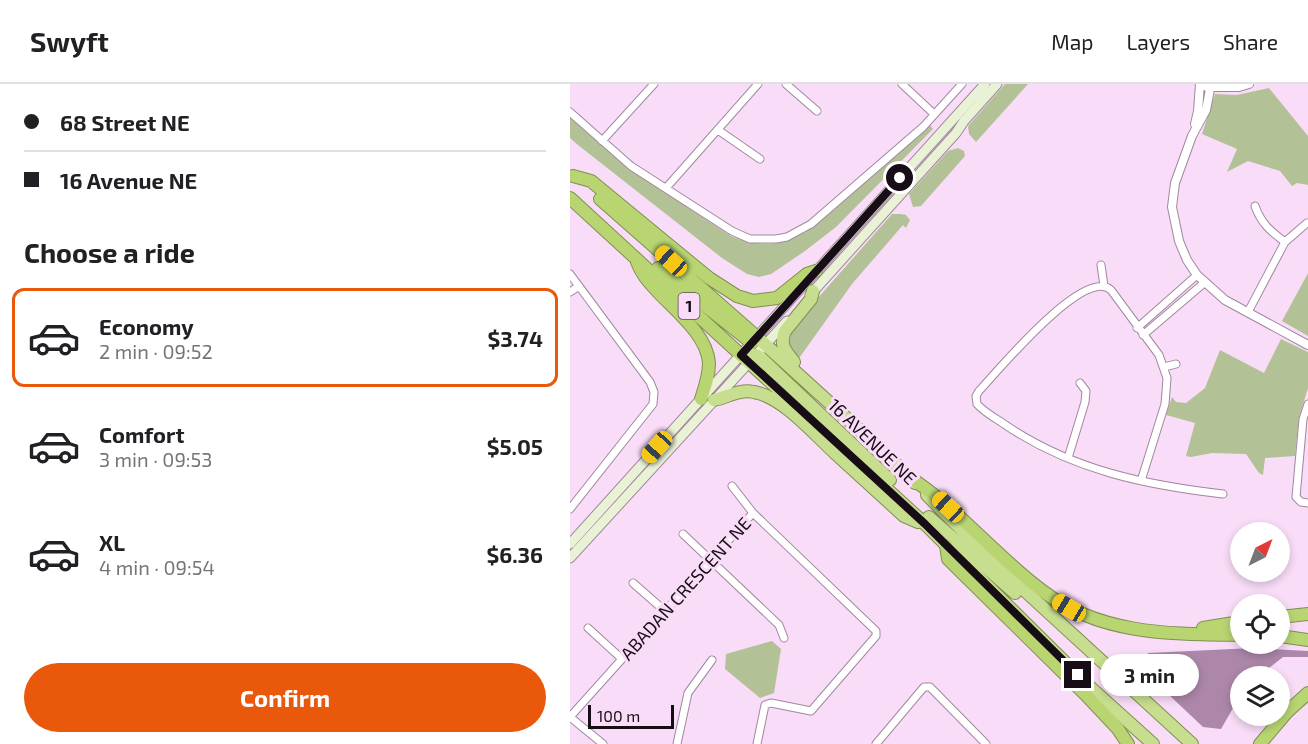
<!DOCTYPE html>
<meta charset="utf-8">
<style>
:root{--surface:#fff;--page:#f2f2f2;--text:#202124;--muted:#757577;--line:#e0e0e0;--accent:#ea580c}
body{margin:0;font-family:"Exo 2",sans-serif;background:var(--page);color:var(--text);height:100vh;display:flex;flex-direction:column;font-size:22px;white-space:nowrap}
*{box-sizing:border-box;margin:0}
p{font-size:20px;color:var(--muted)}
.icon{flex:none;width:33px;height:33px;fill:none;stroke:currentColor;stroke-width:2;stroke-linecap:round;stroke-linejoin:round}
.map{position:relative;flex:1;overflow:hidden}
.panel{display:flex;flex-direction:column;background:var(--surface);width:570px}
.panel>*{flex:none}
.guide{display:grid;align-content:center;height:132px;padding:0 24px;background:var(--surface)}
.needle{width:39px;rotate:42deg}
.controls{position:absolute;left:660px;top:438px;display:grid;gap:12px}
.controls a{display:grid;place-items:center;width:60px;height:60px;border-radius:50%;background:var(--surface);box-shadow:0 3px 9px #0003;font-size:30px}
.scale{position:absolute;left:18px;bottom:15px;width:86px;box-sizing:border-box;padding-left:6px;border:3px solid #170d16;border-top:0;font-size:16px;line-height:21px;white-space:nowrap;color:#170d16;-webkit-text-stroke:4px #f9dcf7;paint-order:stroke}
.end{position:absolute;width:27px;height:27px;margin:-14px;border:8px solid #170d16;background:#fff;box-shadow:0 0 0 3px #fff}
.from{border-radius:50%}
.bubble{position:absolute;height:42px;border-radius:21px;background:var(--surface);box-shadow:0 3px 9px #0003;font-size:20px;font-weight:700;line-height:42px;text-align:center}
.car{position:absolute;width:18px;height:36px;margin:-18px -9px;border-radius:8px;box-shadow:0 0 4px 2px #0007;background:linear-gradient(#f5c518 24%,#345 0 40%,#f5c518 0 76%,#345 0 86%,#f5c518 0)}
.guide b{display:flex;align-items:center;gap:21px;height:57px;font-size:22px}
.guide b+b{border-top:2px solid var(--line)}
.guide i{width:15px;height:15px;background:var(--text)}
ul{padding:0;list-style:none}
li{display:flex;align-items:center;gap:18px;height:99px;margin:0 12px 9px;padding:0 12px;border:3px solid transparent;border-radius:12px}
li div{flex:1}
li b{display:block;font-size:22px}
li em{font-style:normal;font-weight:700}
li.current{border-color:var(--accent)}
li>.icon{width:54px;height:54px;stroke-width:1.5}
h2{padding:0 24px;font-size:27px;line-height:72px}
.button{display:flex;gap:12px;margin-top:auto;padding:12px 24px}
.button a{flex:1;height:69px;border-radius:36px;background:var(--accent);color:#fff;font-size:24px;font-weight:700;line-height:69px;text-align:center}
header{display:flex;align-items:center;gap:36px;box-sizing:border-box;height:84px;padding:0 30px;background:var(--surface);border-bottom:2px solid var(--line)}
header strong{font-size:28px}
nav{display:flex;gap:33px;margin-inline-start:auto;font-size:21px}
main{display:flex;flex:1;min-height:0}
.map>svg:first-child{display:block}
.green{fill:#b3c296}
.water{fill:#ac87aa}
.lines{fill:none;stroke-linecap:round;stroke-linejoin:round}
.minor-casing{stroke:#a187a0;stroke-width:9}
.tertiary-casing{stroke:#a187a0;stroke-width:10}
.secondary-casing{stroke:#a187a0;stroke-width:11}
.trunk-casing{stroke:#808f52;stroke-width:14}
.motorway-casing{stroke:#808f52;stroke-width:14}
.minor{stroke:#fff;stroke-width:7}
.tertiary{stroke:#fff;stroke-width:8}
.secondary{stroke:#eaf2d5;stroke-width:9}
.trunk{stroke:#c6de8e;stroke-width:12}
.motorway{stroke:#b8d572;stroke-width:12}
.route{stroke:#170d16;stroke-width:8}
.labels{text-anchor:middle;stroke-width:6;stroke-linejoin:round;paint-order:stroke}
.shield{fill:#f9dcf7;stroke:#5b4b5a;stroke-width:1.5}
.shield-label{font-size:16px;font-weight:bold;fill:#170d16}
.street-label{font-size:18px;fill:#170d16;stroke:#f9dcf7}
</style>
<header>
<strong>Swyft</strong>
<nav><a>Map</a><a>Layers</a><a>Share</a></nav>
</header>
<main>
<section class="panel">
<div class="guide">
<b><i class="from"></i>68 Street NE</b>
<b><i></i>16 Avenue NE</b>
</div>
<h2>Choose a ride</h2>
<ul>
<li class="current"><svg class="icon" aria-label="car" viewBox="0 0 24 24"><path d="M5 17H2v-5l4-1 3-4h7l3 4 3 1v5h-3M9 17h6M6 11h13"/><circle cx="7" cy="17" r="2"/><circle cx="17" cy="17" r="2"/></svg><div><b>Economy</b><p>2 min · 09:52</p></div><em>$3.74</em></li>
<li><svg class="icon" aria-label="car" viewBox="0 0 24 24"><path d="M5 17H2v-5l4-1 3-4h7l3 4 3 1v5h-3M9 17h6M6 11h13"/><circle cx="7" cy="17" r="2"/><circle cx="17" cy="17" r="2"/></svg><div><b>Comfort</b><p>3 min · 09:53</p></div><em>$5.05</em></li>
<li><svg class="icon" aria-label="car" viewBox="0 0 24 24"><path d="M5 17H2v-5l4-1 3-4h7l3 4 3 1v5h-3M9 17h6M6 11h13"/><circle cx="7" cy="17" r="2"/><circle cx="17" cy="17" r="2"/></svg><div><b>XL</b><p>4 min · 09:54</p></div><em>$6.36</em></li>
</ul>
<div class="button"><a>Confirm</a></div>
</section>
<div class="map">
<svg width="738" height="660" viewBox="0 0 738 660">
<rect width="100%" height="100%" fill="#f9dcf7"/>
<path class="green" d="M435,0h23l-52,58 -7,-8 -1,-8z
M699,4l39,48v49l-11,-2 -5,3 -12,-15 -32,-10 -21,11 10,-23 -35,-15 13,-40 22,1z
M0,33l58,51 103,68c29,11 47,11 75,-4l124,-107 3,4 -97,98 -31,24 -34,23 -12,3 -12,-3 -25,-16 -144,-113 -8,-7z
M388,64l6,3 1,5 -44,50 -8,1 -4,-13 39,-43z
M322,130h10l2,1 1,-1 5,6 -4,8 -3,-3 -51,59 -55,77 -9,-10 -1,-18z
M738,189v63l-26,-15z
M711,255l27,13v36l-9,29 -4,39 -30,2 -2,17 -4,-2 -13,-19 -34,-1 -21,4 -5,-1 9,-33 -29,-8 6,-18 4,5 10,1 19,-15 15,-38 44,23z
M202,557l9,8 -7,44 -14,5 -35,-29 1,-15z"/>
<path class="water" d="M683,564l55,3v6h-25l-24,19h-19v20l-19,33 -18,-2 -54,-51 -1,-23z"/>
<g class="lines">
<defs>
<path id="minor" d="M216,0l31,27
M332,0l32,30
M0,28l61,54 101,65 18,8h26l11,-2 24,-13 112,-97 39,-43
M148,46l42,29
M32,57l52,-57
M96,104l92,-104
M685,122c6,17 15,25 30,36
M531,181l3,21
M0,190l80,108 4,10 -1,12 -83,105
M0,208l9,-6
M678,228l37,-70 22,-19
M567,244l60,-53
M573,251l61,-52
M594,283l12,-3
M738,320l-5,15 -7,78 5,5 7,1
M498,374l17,-56 1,-11 -6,-8
M571,397l24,-77 2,-26 -8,-23 -48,-65c-27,-24 -114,82 -132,101l-3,5 1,8c8,9 20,15 30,22 66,44 138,59 216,68
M162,402l21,27 123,118v5l-65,75 -40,-8 -6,2 -8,39
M113,450l96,91 5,13
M63,499l32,28
M18,544l34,31
M33,660l-33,-27 183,-204
M107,660l11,-51 24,-33
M306,660l48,-57h6l56,57"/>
<path id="tertiary" d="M641,0l-5,26 -14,26 -17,47 -3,24 7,34 8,19 10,15 28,25 83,45
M637,3h32l10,-3
M625,40l3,-13 2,-27"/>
<path id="secondary" d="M240,211l146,-162 8,-12 33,-37
M0,460l415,-460
M0,474l217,-237"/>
<path id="trunk" d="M187,253l129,117 29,29
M171,271l184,169 167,165 61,55
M171,271h15l5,3 129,122
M224,278c-8,-11 -15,-16 -9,-31l26,-32 2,-8
M144,316c14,-3 25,-11 40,-8 29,5 60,42 81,61 23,21 46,42 69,63l14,6
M357,411l72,72 193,177
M359,433l86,76"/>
<path id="motorway" d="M3,92l18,5 118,97 28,18 16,5 24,-3 30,-24 9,-3
M0,114l171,157
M30,115l157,138
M67,178c5,13 12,20 21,30 18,19 49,43 51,71 0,13 -4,24 -8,36
M88,184l94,75
M339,393c50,32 87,80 135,115 57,43 128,42 196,43
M376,461l2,14 138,136 32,34 10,15
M710,533l28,-3
M633,544l37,-6
M710,552l28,4
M690,660l27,-32 21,-19"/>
</defs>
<use href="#minor" class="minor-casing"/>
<use href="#tertiary" class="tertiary-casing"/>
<use href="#secondary" class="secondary-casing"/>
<use href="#trunk" class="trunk-casing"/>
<use href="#motorway" class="motorway-casing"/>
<use href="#minor" class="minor"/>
<use href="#tertiary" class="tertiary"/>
<use href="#secondary" class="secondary"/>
<use href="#trunk" class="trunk"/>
<use href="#motorway" class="motorway"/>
</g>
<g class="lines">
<path class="route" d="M330,94l-159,177 184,169 153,151"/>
</g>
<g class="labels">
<rect class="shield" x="108.5" y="209" width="21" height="26" rx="4.5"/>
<g class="shield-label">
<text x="119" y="228">1</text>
</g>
<g class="street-label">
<text transform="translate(302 358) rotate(44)" y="6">16 AVENUE NE</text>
<text transform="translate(116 505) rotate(-48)" y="6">ABADAN CRESCENT NE</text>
</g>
</g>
</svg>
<div class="controls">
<a><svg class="needle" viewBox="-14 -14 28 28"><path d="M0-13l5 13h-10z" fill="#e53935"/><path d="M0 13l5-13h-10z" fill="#757577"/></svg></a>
<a><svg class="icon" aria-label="locate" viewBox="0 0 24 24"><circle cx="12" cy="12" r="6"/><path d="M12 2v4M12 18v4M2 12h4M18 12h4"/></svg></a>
<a><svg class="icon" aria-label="layers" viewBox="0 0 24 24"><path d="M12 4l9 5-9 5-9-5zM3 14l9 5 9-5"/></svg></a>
</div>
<div class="scale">100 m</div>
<i class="end from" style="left:330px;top:94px"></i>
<i class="end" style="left:508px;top:591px"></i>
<div class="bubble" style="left:530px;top:570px;width:99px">3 min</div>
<i class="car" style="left:101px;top:177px;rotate:312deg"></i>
<i class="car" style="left:87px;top:363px;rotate:222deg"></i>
<i class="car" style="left:378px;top:423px;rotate:313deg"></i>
<i class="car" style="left:499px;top:524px;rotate:301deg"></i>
</div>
</main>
